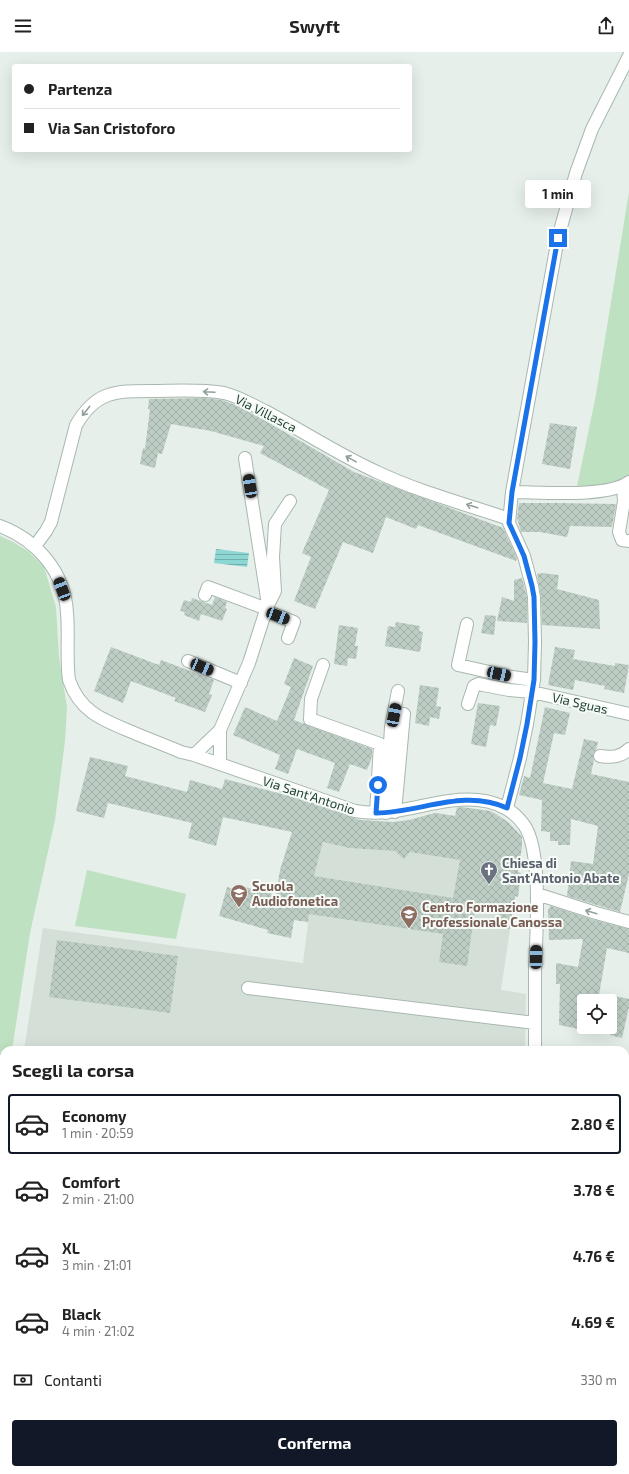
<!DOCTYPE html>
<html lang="it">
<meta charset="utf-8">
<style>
:root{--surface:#fff;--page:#f2f2f2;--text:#222;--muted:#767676;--line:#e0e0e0;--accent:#111827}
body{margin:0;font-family:"Exo 2",sans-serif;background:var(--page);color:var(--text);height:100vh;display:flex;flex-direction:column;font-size:15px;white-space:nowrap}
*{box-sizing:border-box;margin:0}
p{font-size:13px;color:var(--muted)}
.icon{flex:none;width:22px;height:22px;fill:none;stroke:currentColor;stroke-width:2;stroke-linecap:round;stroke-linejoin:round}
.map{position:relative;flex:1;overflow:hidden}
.side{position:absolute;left:0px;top:994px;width:629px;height:428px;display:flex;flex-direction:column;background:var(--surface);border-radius:12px 12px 0 0;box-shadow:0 4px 16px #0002}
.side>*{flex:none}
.top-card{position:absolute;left:12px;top:12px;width:400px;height:88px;border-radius:4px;box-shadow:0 4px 16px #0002;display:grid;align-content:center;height:88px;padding:0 12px;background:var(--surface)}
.fabs{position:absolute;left:577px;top:942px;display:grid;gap:8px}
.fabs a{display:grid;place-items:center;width:40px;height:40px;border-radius:4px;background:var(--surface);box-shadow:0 4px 16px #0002;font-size:20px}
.end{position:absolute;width:18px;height:18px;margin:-9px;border:5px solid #1a73e8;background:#fff;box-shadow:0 0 0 2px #fff}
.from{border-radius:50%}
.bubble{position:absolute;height:28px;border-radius:4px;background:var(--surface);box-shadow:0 4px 16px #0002;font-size:13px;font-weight:700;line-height:28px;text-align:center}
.car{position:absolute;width:12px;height:24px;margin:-12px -6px;border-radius:5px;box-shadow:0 0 3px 1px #0007;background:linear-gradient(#222 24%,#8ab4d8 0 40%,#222 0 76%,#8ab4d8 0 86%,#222 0)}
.top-card b{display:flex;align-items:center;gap:14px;height:38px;font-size:15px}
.top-card b+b{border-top:1px solid var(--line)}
.top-card i{width:10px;height:10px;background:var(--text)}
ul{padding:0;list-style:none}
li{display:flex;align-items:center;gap:12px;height:60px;margin:0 8px 6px;padding:0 4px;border:2px solid transparent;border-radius:4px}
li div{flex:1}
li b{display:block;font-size:15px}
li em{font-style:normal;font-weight:700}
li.selected{border-color:var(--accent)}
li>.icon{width:36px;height:36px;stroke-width:1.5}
h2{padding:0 12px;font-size:18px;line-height:48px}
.pay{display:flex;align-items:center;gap:10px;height:44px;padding:0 12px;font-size:15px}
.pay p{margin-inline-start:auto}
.action{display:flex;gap:8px;margin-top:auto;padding:8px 12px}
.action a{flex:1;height:46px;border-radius:4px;background:var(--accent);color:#fff;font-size:16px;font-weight:700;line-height:46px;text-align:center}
header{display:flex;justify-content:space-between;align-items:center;height:52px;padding:0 12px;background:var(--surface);font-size:18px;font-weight:700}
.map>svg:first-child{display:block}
.built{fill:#d4dfd8}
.green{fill:#bee1c1}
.water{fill:url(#water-rules)}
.building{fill:url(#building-cross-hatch);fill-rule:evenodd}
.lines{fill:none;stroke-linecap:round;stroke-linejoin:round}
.minor-casing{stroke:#a8b8af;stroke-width:14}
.minor{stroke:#fff;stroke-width:12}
.oneway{stroke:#91a19a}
.route{stroke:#1a73e8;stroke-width:5}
.labels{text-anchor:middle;stroke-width:4;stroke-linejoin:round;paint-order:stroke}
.street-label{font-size:13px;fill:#234334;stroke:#f7fbf8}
.worship-label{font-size:13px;font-weight:bold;fill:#5b616d;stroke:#f7fbf8;text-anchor:start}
.education-label{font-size:13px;font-weight:bold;fill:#785e54;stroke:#f7fbf8;text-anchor:start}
</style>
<header><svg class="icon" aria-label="menu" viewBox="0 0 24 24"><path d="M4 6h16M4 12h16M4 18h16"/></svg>Swyft<svg class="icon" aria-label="share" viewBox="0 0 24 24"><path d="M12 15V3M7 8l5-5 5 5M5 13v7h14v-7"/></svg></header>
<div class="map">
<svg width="629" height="1422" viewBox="0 0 629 1422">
<defs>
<pattern id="water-rules" width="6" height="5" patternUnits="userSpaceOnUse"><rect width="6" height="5" fill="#8cd6d3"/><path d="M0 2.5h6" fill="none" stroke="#72afac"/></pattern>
<pattern id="building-cross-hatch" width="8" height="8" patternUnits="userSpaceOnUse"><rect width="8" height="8" fill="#bdcdc4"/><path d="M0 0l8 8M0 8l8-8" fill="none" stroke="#a2b1a9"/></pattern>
</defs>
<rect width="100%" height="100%" fill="#e6efe9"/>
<path class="built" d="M457,755l33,4 7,3 11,8 12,12 2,7v5l-4,26 3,1 -3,24 -3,-1 -14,94 25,4 -1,56h-501l19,-122 260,35 11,-87 9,-34 26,6 61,4 3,-33 22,-6 20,3z
M4,1090v63l-4,-2v-46z"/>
<path class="green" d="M629,140v286l-7,5 -46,8 19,-91z
M0,484l13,6 16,10 15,15 12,40 3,50 8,51 -2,33 -10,79 -25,113 -18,117h-8v46l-4,15z
M87,818l99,24 -10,45 -101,-13z
M0,1192l4,1v225h556l2,4h-562z"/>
<path class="water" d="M216,497l33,4 -2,14 -33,-4z"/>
<path class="building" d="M205,346l17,2 16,6 26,14 90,52 149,56 14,30 -1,3 -98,-36 -2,4 -30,-12 -13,36 -30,-11 -28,67 -21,-8 17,-44 -9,-4 27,-63 -69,-37 4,-7 -53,-15 -40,-7 -9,30 -4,-1 -3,15 -15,-4 3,-16 2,1 5,-40h-2l1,-10z
M550,371l27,4 -7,42 -28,-5z
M519,451h37l60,1 -4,23 -42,-1 -3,11 -27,-5h-19l-4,-14z
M542,521l17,2 -2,14 42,11 1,29 -58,-4 -1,-29 -4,-22z
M522,526l5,20v25l-30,-2 5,-24 12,4v-21z
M215,545l12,5 -2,6 2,1 -5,12 -21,-7 -2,7 -15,-6 1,-3 -5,-1 4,-11 7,2 1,-4 20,7z
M485,563l11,1 -2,19 -13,-2z
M396,570l24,4 -1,5 4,1 -3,20 -35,-6 3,-20 7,1z
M339,573l19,3 -3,18h3l-2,13 -8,-1 -1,8 -13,-2z
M111,595l48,18 2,-5 53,20 -5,14 3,1 -7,17 -31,-11 2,-3 -45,-17 -8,22 -29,-12z
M555,595l20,3 -2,9 42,7v-3l14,2 -5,28 -20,-4 1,-3 -30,-6 -2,10 -25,-5z
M294,606l19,8 -19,54 78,29v8l-5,13 -17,-6 -11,28 -12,-4 8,-25 -38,-14 -9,25 -13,-5 5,-14 -47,-20 12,-28 32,14 14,-34 -7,-3z
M420,633l19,3 -3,18 5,1 -2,12 -9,-2 -1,9 -14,-3z
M478,651l22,3 -4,20 -6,-1 -4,22 -15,-3z
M545,655l25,6 -5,22 -11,-2 -11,50 29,6 12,-50 14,3 -2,8 -3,5 1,5 -3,14 38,8v92l-9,38 -53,-16 4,-35 22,3 5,-38 -27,-7 -1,26h-12v-4h-8v-9l-9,-1 1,-31 -23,-5 5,-19 6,2z
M90,705l38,9 -3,10 62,16 3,-12 32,9 3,-10 68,18 67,23 33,2 16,-2 26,-7 20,3 2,-8 5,-1 28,4 18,11 14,15v9l-4,26 3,1 -3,24 -3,-1 -5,33 -13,-2 2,-15 -24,-4 -8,58 -28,-4 4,-28 -134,-20 -1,8 -14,-2 -3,18 -24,-5 1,-3 -49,-14 8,-29 16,5 2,-5 31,8 4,-25 12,-38 -69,-15 -7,29 -28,-8 4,-15 -84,-20 -4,15 -28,-7zM323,790l26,6 46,3 9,8 6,-7 50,8 -7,38 -139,-22z
M551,854l43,14 35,9v24l-22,-5 -9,53h-14v29l-25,-5 1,-41h-4v-21l22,4 5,-28 -34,1 -1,-31z
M57,888l121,16 -8,57 -121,-16z
M610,943l19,4v8l-7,31 -12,-3z"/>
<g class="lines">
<defs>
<path id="minor" d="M623,434l1,15 -5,31 3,8 7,1
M512,440c29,0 95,6 117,-10
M0,474c37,14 65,46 67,87 2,22 -1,45 2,67 11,32 34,40 63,52 16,7 33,13 49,20l13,3 161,56c43,8 81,-15 123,-11 19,2 35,9 46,25 19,26 12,113 11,146 0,27 0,53 0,79
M35,494l11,-15 5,-9 25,-97c20,-34 39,-34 75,-34 24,0 49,-2 73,2 14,3 28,12 41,18 38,20 74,44 112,61 42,20 88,32 132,47
M205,543l3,-8 59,22
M269,551l6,-12 -2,-34 2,-33 15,-23
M266,559l28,11 -6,16
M467,572l-9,41 54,12 22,3
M188,609l53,22
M323,613l-12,34 -1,20 70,25 -4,69
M468,652l6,-18 4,-2 31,6 23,2 97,22
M194,703l26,-25 29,-67 19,-59 -23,-146
M600,704c12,2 21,1 29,-7
M220,712v-34
M507,756l13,-50 7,-34 7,-44 1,-38 -1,-45 -2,-11 -8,-30 -15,-33 3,-31 46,-254 18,-65 16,-44 37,-73
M395,760l9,-98
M386,761l5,-86 7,-36
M537,842l59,19 33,9
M248,936l287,35
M0,1159l4,1
M625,1302l4,-2
M625,1314l4,-2
M572,1418l1,4"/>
</defs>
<use href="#minor" class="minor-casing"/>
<use href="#minor" class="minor"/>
</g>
<defs><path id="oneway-shaft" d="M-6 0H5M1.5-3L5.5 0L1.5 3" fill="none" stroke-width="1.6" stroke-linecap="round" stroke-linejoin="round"/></defs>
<g class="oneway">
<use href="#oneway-shaft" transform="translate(209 340) rotate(-177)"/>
<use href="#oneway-shaft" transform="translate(86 359) rotate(129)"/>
<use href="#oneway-shaft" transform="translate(351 407) rotate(-151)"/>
<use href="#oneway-shaft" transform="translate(472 454) rotate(-162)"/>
<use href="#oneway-shaft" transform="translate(591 860) rotate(-163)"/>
</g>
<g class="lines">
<path class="route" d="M378,733l-2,28c44,0 87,-25 131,-5l13,-50 7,-34 7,-44 1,-38 -1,-45 -2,-11 -8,-30 -15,-33 3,-31 46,-254"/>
</g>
<defs>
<symbol id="church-pin" viewBox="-11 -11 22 30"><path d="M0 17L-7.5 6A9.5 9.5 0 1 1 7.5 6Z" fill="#6b7280" stroke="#f7fbf8"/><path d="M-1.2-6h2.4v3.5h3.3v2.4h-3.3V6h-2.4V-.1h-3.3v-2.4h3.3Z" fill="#fff"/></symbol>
<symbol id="school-pin" viewBox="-11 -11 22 30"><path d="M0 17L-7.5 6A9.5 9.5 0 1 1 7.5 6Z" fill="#8d6e63" stroke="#f7fbf8"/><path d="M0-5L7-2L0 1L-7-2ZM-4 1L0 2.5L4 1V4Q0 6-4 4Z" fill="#fff"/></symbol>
</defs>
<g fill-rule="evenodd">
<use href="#church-pin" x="479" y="808" width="20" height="27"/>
<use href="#school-pin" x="229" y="831" width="20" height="27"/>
<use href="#school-pin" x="399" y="852" width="20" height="27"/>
</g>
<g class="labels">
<g class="street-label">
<text transform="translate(266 361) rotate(27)" y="5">Via Villasca</text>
<text transform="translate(580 651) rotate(13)" y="5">Via Sguas</text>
<text transform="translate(309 743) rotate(18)" y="5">Via Sant'Antonio</text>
</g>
<g class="worship-label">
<text x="502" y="816">Chiesa di<tspan x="502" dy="15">Sant'Antonio Abate</tspan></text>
</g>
<g class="education-label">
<text x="252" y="839">Scuola<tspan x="252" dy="15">Audiofonetica</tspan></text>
<text x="422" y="860">Centro Formazione<tspan x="422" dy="15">Professionale Canossa</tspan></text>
</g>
</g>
</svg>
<div class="fabs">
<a><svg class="icon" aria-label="locate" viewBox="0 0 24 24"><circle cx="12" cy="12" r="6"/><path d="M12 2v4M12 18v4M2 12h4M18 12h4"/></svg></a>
</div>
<i class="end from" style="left:378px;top:733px"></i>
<i class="end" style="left:558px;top:186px"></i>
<div class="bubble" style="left:525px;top:128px;width:66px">1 min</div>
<i class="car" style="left:250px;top:434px;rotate:351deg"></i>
<i class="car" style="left:62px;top:537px;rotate:339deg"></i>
<i class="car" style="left:278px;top:564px;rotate:111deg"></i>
<i class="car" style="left:202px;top:615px;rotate:113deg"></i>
<i class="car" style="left:499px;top:622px;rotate:102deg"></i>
<i class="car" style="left:394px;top:663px;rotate:11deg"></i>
<i class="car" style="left:536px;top:905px;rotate:1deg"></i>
<div class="top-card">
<b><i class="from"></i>Partenza</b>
<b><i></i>Via San Cristoforo</b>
</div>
<section class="side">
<h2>Scegli la corsa</h2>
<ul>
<li class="selected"><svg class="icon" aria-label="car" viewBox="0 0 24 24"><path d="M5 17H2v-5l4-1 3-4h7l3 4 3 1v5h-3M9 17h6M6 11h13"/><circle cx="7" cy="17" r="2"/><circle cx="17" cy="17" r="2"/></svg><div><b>Economy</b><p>1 min · 20:59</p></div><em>2.80 €</em></li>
<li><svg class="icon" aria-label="car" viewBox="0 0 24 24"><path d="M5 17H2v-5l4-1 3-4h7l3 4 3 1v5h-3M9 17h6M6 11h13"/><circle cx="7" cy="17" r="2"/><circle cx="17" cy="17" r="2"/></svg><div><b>Comfort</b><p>2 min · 21:00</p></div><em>3.78 €</em></li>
<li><svg class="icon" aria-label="car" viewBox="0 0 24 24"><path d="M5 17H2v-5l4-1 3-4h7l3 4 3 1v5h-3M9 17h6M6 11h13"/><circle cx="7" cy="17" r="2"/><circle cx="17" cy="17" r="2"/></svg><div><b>XL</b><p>3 min · 21:01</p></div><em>4.76 €</em></li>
<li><svg class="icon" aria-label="car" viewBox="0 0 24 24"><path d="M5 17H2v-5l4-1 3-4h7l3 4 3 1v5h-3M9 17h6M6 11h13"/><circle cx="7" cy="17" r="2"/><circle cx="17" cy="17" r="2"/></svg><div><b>Black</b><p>4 min · 21:02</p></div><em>4.69 €</em></li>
</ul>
<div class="pay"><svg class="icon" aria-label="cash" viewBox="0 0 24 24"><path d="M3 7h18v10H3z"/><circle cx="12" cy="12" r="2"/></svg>Contanti<p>330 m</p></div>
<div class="action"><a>Conferma</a></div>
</section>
</div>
